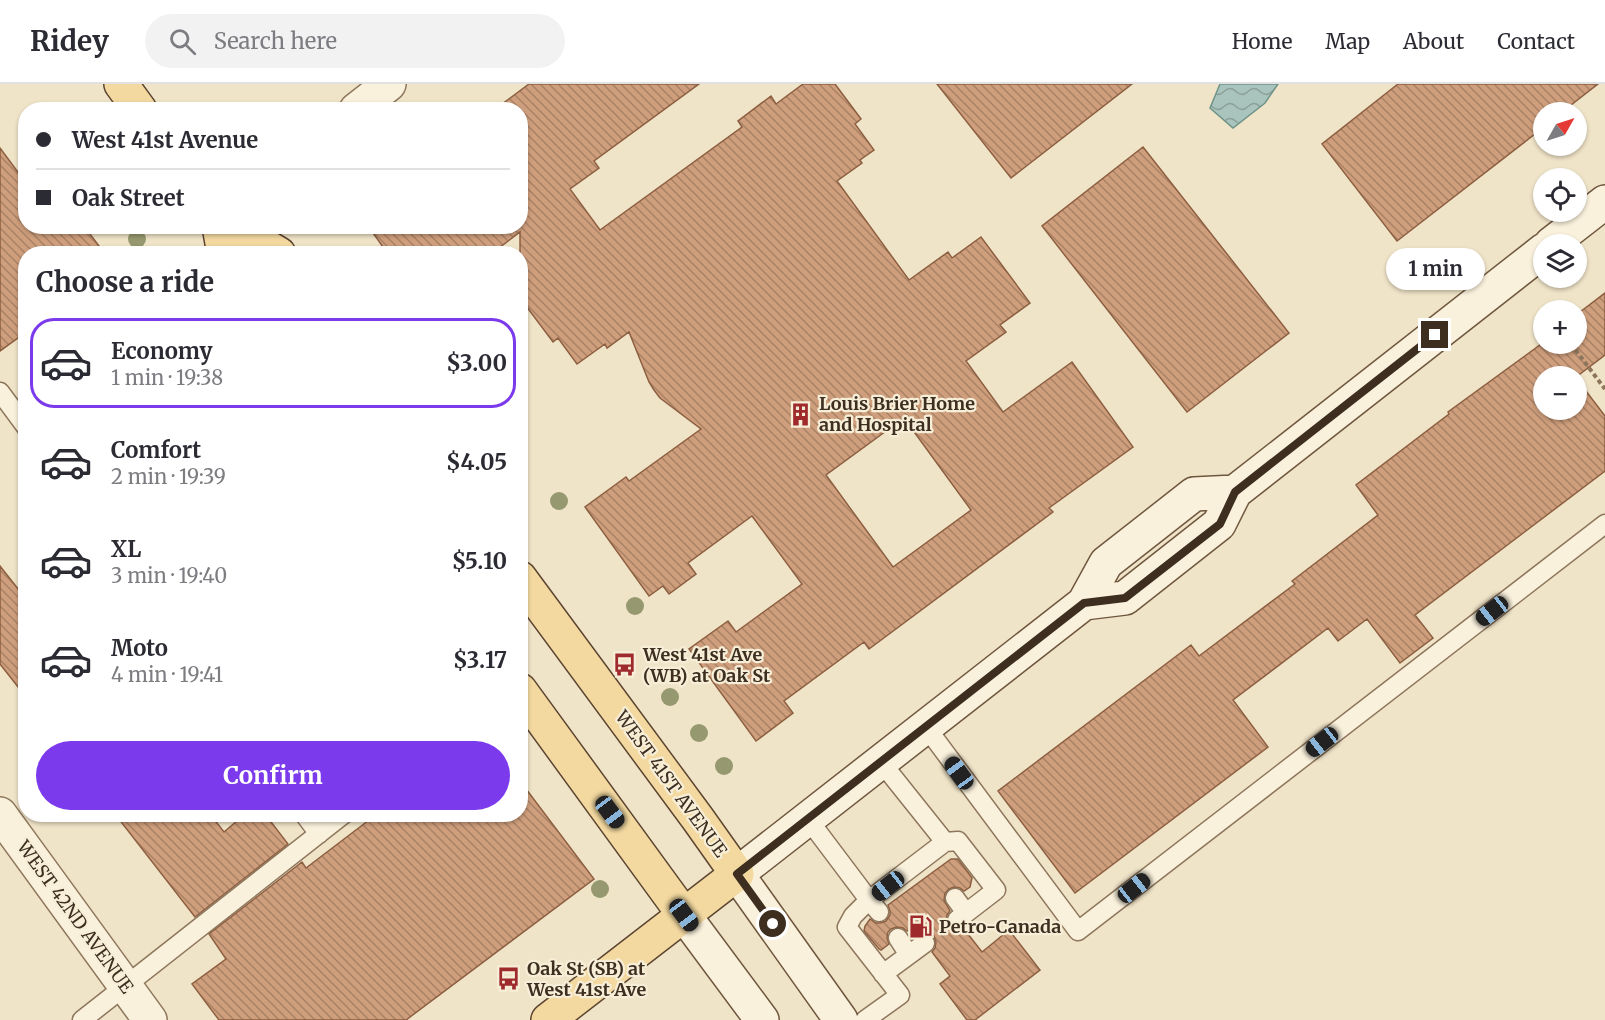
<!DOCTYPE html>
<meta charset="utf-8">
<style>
:root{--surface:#fff;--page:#f2f2f3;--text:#2b2b33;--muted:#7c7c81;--line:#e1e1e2;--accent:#7c3aed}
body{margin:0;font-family:Merriweather,serif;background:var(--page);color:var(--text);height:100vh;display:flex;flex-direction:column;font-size:22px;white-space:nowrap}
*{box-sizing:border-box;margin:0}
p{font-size:20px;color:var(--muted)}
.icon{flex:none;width:33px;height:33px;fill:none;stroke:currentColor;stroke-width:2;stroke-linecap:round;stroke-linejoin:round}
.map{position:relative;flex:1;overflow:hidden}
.sheet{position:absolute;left:18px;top:162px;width:510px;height:576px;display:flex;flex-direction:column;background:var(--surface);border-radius:24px;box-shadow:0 2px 4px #0004}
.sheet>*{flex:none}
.banner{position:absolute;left:18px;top:18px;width:510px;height:132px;border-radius:24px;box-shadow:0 2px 4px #0004;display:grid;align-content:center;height:132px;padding:0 18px;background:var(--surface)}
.needle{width:39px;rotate:51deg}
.tools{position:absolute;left:1533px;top:18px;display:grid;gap:12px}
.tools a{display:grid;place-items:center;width:54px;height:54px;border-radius:50%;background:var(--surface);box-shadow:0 2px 4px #0004;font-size:30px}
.end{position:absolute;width:27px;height:27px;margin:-14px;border:8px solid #3d2e20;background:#fff;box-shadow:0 0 0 3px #fff}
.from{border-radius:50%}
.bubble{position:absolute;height:42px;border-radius:21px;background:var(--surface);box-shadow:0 2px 4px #0004;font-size:20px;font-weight:700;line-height:42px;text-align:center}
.car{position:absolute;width:18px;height:36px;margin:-18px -9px;border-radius:8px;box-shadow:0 0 4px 2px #0007;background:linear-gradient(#222 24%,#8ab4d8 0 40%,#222 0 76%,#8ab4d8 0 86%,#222 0)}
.banner b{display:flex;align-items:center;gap:21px;height:57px;font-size:22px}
.banner b+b{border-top:2px solid var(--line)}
.banner i{width:15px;height:15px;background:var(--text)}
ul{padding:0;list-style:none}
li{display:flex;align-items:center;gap:18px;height:90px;margin:0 12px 9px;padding:0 6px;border:3px solid transparent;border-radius:24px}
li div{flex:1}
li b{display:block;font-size:22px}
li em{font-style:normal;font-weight:700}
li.on{border-color:var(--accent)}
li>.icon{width:54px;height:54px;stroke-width:1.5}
h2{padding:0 18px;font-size:27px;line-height:72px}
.button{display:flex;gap:12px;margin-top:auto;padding:12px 18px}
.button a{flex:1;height:69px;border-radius:36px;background:var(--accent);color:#fff;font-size:24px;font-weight:700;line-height:69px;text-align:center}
header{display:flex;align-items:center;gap:36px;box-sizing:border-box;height:84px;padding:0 30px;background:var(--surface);border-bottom:2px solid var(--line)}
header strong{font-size:28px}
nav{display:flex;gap:33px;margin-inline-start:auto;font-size:21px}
.search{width:420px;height:54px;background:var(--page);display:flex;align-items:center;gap:15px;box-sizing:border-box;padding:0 21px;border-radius:33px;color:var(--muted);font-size:22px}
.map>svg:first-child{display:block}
.water{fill:url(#water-waves);stroke:#6f938a;stroke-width:1.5}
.building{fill:url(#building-back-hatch);stroke:#8d5f41;stroke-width:1.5;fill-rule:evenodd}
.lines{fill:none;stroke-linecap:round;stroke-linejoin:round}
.lane-casing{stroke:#8d765c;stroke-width:21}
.street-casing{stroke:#8d765c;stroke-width:36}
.secondary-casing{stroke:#6f573f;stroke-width:36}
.primary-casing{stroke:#5b4430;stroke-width:36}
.path{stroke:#8d765c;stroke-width:4;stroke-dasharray:4.5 3;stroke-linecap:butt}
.lane{stroke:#faf1dc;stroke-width:18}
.street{stroke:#faf1dc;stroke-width:33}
.secondary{stroke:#faf1dc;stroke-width:33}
.primary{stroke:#f3d9a0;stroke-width:33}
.tree{fill:#96986f}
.route{stroke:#3d2e20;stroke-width:8}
.labels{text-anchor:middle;stroke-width:4.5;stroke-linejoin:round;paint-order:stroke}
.poi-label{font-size:18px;font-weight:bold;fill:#3d2e20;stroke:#f7eed8;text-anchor:start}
.street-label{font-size:18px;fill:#3d2e20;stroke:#f7eed8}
</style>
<header>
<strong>Ridey</strong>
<div class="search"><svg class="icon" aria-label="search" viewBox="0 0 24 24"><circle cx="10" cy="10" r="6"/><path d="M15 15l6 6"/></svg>Search here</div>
<nav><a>Home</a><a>Map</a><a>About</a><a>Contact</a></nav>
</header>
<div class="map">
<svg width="1605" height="936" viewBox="0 0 1605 936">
<defs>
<pattern id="water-waves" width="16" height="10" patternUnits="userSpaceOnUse" patternTransform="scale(1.5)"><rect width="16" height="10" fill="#a9c4bc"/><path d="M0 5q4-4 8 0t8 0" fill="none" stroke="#8ba098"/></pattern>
<pattern id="building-back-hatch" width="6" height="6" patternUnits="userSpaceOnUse" patternTransform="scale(1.5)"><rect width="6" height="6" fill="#cf9f7d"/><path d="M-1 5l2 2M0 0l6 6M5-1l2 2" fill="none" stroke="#a98266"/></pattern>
</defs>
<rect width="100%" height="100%" fill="#f0e4c8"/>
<path class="water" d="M1220,0h58l-13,19 -32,25 -23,-20z"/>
<path class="building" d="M529,0h170l-105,77 5,7 -29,21 30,41 142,-103 -4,-6 33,-25 5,8 27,-20h32l26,35 -6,5 19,26 -14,10 2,3 -25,18 72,99 39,-28 4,6 29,-21 49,66 -30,22 6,7 -40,29 37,51 69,-50 61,85 -84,61 4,4 -184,137 -5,-7 -80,59 9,12 -37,28 -67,-92 39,-28 8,11 66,-48 -50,-68 -64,47 8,11 -27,20 -6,-8 -14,10 -64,-89 41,-30 3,4 72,-52 -41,-31 -6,-8 -5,-8 -20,-50 -22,16 -2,-4 -28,20 -19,-26 -5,4 -33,-44v-66l-29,22h-103l-20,-28h152v-116h-26zM904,334l67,92 -78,57 -67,-92z
M937,0h195l-121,94z
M1398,0h200l-36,28h-18v15l-147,114 -75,-97z
M1143,63l146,186 -102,79 -145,-186z
M0,64l26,35v43h58l21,28h-79v78l-26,19z
M1605,209v62l-29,22 -32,-1v34h32v-32l29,38v55l-190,144 18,23 -33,25 -33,-44 -29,22 -10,-13 -95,72 35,47 -193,146 -77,-102 193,-146 8,11 96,-72 -3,-3 86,-66 -22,-30 93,-71 -1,-2 96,-70v2h32v-29z
M0,482l26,33v98l-26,-33z
M520,697l74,98 -188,141h-187l-27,-36 34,-25 -17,-25 93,-72 4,6 71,-54h143z
M115,730h95l14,18 21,-18h20l23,30 -93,73z
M951,775h7l14,19 -2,9 -6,4 -4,-3 -6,-1 -5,2 -4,4 -1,7 6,11 -3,4 -1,6 2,6 5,4h5l6,-2 18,23 27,-22 31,40 -65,50h-8l-27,-36 10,-8 -18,-24 3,-4 1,-6 -2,-6 -5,-3 -5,-1 -6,2 -6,-7 -5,4 -4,-3 -6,-1 -6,2 -3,3 -1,6 2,6 -8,6 -2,-1 -15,-18 1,-5 5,-7 6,4h4l6,-2 4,-6v-4l-2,-6z"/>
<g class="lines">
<defs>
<path id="lane" d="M0,308l26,35
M926,643l152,204 527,-407
M304,730l15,20
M808,735l61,81 76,-58 -64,-80
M945,758l13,-1 38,49 -39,30
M955,814l11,15
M898,854l11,17
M883,890l42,-31
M82,936l262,-206
M865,936l35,-25 -53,-68 6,-11 16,-16 10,12"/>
<path id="street" d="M356,26l33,-26
M0,730l150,206"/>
<path id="secondary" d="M1551,160l54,-42
M1084,519l41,-5 94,-74 16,-32 309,-242
M684,831l78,105
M841,936l-104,-146 347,-271 22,-40 88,-69 41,-2"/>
<path id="primary" d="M121,0l19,26
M219,142l5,28
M233,142l46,28
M520,494l178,241 39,55 -189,146
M520,606l164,225"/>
</defs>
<use href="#lane" class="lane-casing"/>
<use href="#street" class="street-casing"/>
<use href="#secondary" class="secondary-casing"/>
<use href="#primary" class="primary-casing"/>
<path class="path" d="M1571,260l34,45"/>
<use href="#lane" class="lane"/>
<use href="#street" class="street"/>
<use href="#secondary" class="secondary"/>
<use href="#primary" class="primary"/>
</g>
<g class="tree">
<circle cx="137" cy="155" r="9"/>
<circle cx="559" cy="417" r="9"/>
<circle cx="635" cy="522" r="9"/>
<circle cx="670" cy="613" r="9"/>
<circle cx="699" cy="649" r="9"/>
<circle cx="724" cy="682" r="9"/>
<circle cx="600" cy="805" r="9"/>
</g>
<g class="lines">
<path class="route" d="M773,840l-36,-50 347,-271 41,-5 95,-74 15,-32 200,-157"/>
</g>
<defs>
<symbol id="building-bare" viewBox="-9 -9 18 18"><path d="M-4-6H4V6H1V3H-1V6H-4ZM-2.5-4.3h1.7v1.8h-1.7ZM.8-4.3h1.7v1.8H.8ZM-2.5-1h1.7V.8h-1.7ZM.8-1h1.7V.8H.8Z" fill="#9e2a2b" stroke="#f7eed8" stroke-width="2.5" paint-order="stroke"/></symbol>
<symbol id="bus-bare" viewBox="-9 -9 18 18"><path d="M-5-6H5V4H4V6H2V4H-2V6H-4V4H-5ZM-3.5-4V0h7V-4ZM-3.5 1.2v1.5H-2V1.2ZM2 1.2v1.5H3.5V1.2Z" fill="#9e2a2b" stroke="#f7eed8" stroke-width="2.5" paint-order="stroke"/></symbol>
<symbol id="fuel-bare" viewBox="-9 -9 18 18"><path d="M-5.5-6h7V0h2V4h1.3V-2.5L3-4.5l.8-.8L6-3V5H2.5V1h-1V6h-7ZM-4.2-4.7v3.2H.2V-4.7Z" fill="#9e2a2b" stroke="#f7eed8" stroke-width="2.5" paint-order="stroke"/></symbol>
</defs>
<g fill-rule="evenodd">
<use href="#building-bare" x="784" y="314" width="33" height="33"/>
<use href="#bus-bare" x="608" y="564" width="33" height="33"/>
<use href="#fuel-bare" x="904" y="826" width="33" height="33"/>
<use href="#bus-bare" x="492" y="878" width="33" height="33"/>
</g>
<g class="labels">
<g class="poi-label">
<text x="819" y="326">Louis Brier Home<tspan x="819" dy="21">and Hospital</tspan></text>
<text x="643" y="577">West 41st Ave<tspan x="643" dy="21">(WB) at Oak St</tspan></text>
<text x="939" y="849">Petro-Canada</text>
<text x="527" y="891">Oak St (SB) at<tspan x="527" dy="21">West 41st Ave</tspan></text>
</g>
<g class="street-label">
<text transform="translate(671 700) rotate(54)" y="6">WEST 41ST AVENUE</text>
<text transform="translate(75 833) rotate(54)" y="6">WEST 42ND AVENUE</text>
</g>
</g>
</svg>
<div class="tools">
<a><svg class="needle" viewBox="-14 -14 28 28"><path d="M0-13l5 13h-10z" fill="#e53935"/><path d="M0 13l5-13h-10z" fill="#7c7c81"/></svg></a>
<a><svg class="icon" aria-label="locate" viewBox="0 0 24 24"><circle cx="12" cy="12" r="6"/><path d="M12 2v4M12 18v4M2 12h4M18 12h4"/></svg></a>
<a><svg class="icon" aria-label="layers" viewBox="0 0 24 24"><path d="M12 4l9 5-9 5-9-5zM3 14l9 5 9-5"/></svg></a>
<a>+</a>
<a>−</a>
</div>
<i class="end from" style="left:773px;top:840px"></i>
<i class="end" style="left:1435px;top:251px"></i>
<div class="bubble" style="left:1386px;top:164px;width:99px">1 min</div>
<i class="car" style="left:1492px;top:527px;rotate:232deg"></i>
<i class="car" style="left:1322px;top:658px;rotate:232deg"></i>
<i class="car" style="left:959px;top:689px;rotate:324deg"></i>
<i class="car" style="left:610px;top:728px;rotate:143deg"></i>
<i class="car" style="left:888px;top:802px;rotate:232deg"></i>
<i class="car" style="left:1134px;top:804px;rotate:52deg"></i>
<i class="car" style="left:684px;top:831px;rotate:143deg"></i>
<div class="banner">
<b><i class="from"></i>West 41st Avenue</b>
<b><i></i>Oak Street</b>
</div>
<section class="sheet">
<h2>Choose a ride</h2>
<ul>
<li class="on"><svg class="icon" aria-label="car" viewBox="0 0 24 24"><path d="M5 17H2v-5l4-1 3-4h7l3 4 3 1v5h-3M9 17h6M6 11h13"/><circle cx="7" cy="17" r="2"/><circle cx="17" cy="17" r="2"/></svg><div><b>Economy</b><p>1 min · 19:38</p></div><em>$3.00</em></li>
<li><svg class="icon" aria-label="car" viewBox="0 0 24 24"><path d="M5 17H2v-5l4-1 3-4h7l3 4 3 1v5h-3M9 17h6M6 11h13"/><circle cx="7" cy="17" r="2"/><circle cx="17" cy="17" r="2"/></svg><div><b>Comfort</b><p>2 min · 19:39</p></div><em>$4.05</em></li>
<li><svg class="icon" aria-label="car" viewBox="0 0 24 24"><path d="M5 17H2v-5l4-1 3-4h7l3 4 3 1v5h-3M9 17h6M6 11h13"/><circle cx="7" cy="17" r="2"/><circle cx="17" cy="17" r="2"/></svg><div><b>XL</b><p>3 min · 19:40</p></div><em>$5.10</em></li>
<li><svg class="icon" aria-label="car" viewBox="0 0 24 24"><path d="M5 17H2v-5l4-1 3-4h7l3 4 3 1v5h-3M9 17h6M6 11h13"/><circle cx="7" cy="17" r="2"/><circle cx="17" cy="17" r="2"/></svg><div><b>Moto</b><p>4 min · 19:41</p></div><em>$3.17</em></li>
</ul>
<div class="button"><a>Confirm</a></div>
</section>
</div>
